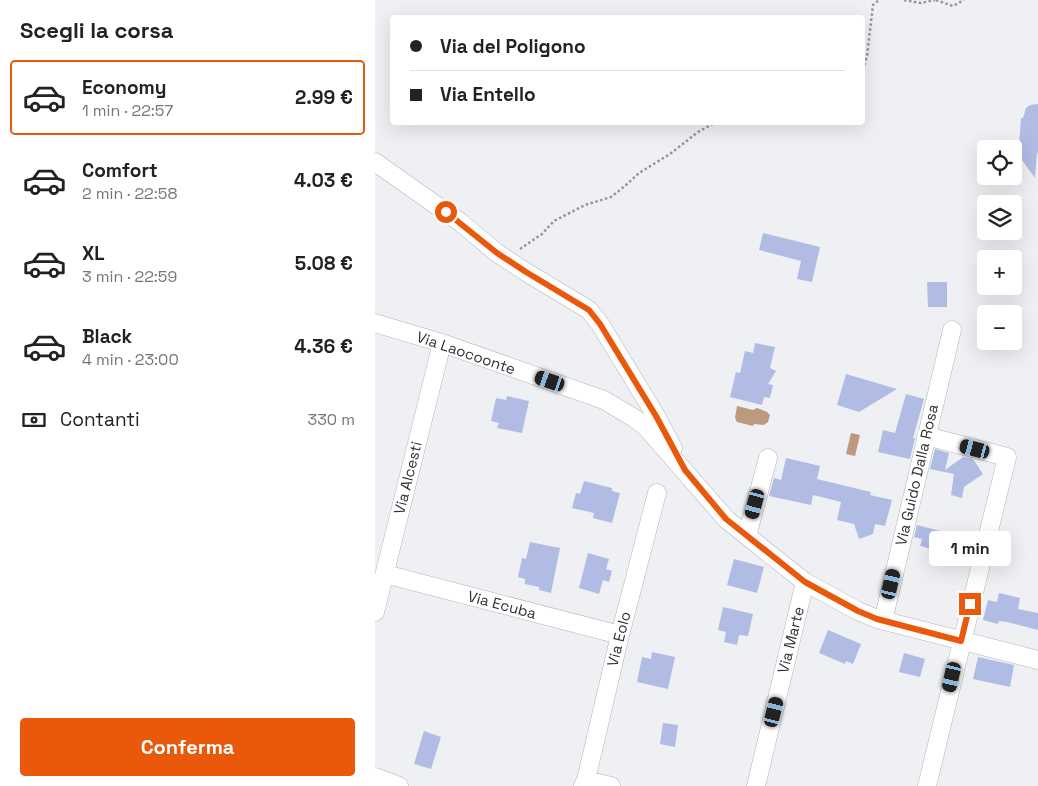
<!DOCTYPE html>
<html lang="it">
<meta charset="utf-8">
<style>
:root{--surface:#fff;--page:#f2f2f2;--text:#222;--muted:#767676;--line:#e0e0e0;--accent:#ea580c}
body{margin:0;font-family:"Space Grotesk",sans-serif;background:var(--page);color:var(--text);height:100vh;display:flex;flex-direction:column;font-size:19px;white-space:nowrap}
*{box-sizing:border-box;margin:0}
p{font-size:16px;color:var(--muted)}
.icon{flex:none;width:28px;height:28px;fill:none;stroke:currentColor;stroke-width:2;stroke-linecap:round;stroke-linejoin:round}
.map{position:relative;flex:1;overflow:hidden}
.sheet{display:flex;flex-direction:column;background:var(--surface);width:375px}
.sheet>*{flex:none}
.top-card{position:absolute;left:15px;top:15px;width:475px;height:110px;border-radius:5px;box-shadow:0 5px 20px #0002;display:grid;align-content:center;height:110px;padding:0 20px;background:var(--surface)}
.controls{position:absolute;left:602px;top:140px;display:grid;gap:10px}
.controls a{display:grid;place-items:center;width:45px;height:45px;border-radius:5px;background:var(--surface);box-shadow:0 5px 20px #0002;font-size:25px}
.end{position:absolute;width:22px;height:22px;margin:-11px;border:6px solid #ea580c;background:#fff;box-shadow:0 0 0 2px #fff}
.from{border-radius:50%}
.bubble{position:absolute;height:35px;border-radius:5px;background:var(--surface);box-shadow:0 5px 20px #0002;font-size:16px;font-weight:600;line-height:35px;text-align:center}
.car{position:absolute;width:15px;height:30px;margin:-15px -8px;border-radius:6px;box-shadow:0 0 4px 1px #0007;background:linear-gradient(#222 24%,#8ab4d8 0 40%,#222 0 76%,#8ab4d8 0 86%,#222 0)}
.top-card b{display:flex;align-items:center;gap:18px;height:48px;font-size:19px}
.top-card b+b{border-top:1px solid var(--line)}
.top-card i{width:12px;height:12px;background:var(--text)}
ul{padding:0;list-style:none}
li{display:flex;align-items:center;gap:15px;height:75px;margin:0 10px 8px;padding:0 10px;border:2px solid transparent;border-radius:5px}
li div{flex:1}
li b{display:block;font-size:19px}
li em{font-style:normal;font-weight:600}
li.selected{border-color:var(--accent)}
li>.icon{width:45px;height:45px;stroke-width:1.5}
h2{padding:0 20px;font-size:22px;line-height:60px}
.pay{display:flex;align-items:center;gap:12px;height:55px;padding:0 20px;font-size:19px}
.pay p{margin-inline-start:auto}
.cta{display:flex;gap:10px;margin-top:auto;padding:10px 20px}
.cta a{flex:1;height:58px;border-radius:5px;background:var(--accent);color:#fff;font-size:20px;font-weight:600;line-height:58px;text-align:center}
main{display:flex;flex:1;min-height:0}
.map>svg:first-child{display:block}
.water{fill:#bd997e}
.building{fill:#b1bce4}
.lines{fill:none;stroke-linecap:round;stroke-linejoin:round}
.minor-casing{stroke:#b2b4b8;stroke-width:19}
.path{stroke:#949598;stroke-width:2.5;stroke-dasharray:2.5 2.5;stroke-linecap:butt}
.minor{stroke:#fff;stroke-width:18}
.route{stroke:#ea580c;stroke-width:6}
.labels{text-anchor:middle;stroke-width:4;stroke-linejoin:round;paint-order:stroke}
.street-label{font-size:15px;fill:#2e2f30;stroke:#fff}
</style>
<main>
<section class="sheet">
<h2>Scegli la corsa</h2>
<ul>
<li class="selected"><svg class="icon" aria-label="car" viewBox="0 0 24 24"><path d="M5 17H2v-5l4-1 3-4h7l3 4 3 1v5h-3M9 17h6M6 11h13"/><circle cx="7" cy="17" r="2"/><circle cx="17" cy="17" r="2"/></svg><div><b>Economy</b><p>1 min · 22:57</p></div><em>2.99 €</em></li>
<li><svg class="icon" aria-label="car" viewBox="0 0 24 24"><path d="M5 17H2v-5l4-1 3-4h7l3 4 3 1v5h-3M9 17h6M6 11h13"/><circle cx="7" cy="17" r="2"/><circle cx="17" cy="17" r="2"/></svg><div><b>Comfort</b><p>2 min · 22:58</p></div><em>4.03 €</em></li>
<li><svg class="icon" aria-label="car" viewBox="0 0 24 24"><path d="M5 17H2v-5l4-1 3-4h7l3 4 3 1v5h-3M9 17h6M6 11h13"/><circle cx="7" cy="17" r="2"/><circle cx="17" cy="17" r="2"/></svg><div><b>XL</b><p>3 min · 22:59</p></div><em>5.08 €</em></li>
<li><svg class="icon" aria-label="car" viewBox="0 0 24 24"><path d="M5 17H2v-5l4-1 3-4h7l3 4 3 1v5h-3M9 17h6M6 11h13"/><circle cx="7" cy="17" r="2"/><circle cx="17" cy="17" r="2"/></svg><div><b>Black</b><p>4 min · 23:00</p></div><em>4.36 €</em></li>
</ul>
<div class="pay"><svg class="icon" aria-label="cash" viewBox="0 0 24 24"><path d="M3 7h18v10H3z"/><circle cx="12" cy="12" r="2"/></svg>Contanti<p>330 m</p></div>
<div class="cta"><a>Conferma</a></div>
</section>
<div class="map">
<svg width="663" height="786" viewBox="0 0 663 786">
<rect width="100%" height="100%" fill="#eef0f4"/>
<path class="water" d="M362,406l16,4 4,-2 10,4 3,3 -2,7 -4,3 -10,-1 -1,2 -16,-4 -2,-4z
M476,433l9,2 -5,21 -9,-2z"/>
<path class="building" d="M663,104v48l-1,2 -2,24 -13,-18 -8,-1v-13h5l2,-28h2l3,-10 4,-3z
M388,233l57,14 -8,35 -15,-3 4,-18 -42,-11z
M552,282h20v25h-19z
M380,343l20,4 -5,21 6,3 -8,13 5,1 -3,13 -6,-1 -2,8 -32,-8 6,-25 4,1 5,-22 8,2z
M471,374l51,15 -38,23 -22,-7z
M531,394l18,5 -11,39h2l-5,21 -32,-7 5,-22 12,3z
M132,396l22,5 -7,32 -25,-5 2,-5 -8,-2 5,-23 10,2z
M560,449l14,4 -4,17 18,-13 10,2 10,15 -19,13 -2,11 -11,-3 3,-21 -24,-5z
M411,458l34,8 -3,13 54,13 -1,3 22,5 -7,26 -10,-2 -2,10 -14,5 -5,-15 -17,-4 4,-18 -28,-7 -2,10 -42,-9 5,-18 7,2z
M209,481l28,7v3l8,2 -8,30 -19,-5 1,-5 -22,-5 4,-15 4,1z
M542,525l31,8 -4,19 -24,-6 2,-7 -8,-2z
M155,542l30,6 -9,45 -12,-3v-3l-14,-3v-5l-7,-2 4,-19 4,1z
M213,553l21,6 -3,10 6,2 -3,11 -6,-2 -4,14 -20,-6z
M359,559l30,8 -7,26 -30,-8z
M624,593l21,5 -2,11 20,4v17l-31,-8 -8,-1 -1,3 -15,-4 5,-20 9,2z
M348,607l30,7 -5,22 -9,-1 -2,10 -13,-3 2,-10 -8,-2z
M453,630l33,14 -8,20 -7,-3 -1,3 -26,-11z
M277,652l23,5 -7,32 -31,-7 5,-25 9,2z
M529,653l21,6 -5,18 -21,-5z
M603,657l36,8 -4,22 -37,-8z
M288,723l15,2 -3,22 -15,-3z
M49,731l17,6 -10,32 -17,-5z"/>
<g class="lines">
<defs>
<path id="minor" d="M0,162l85,60 37,31 29,19 63,38 11,14 56,92 17,32
M0,323l67,20 162,57 30,18 12,9 80,92 21,17 58,46 53,29 19,8 161,41
M551,436l81,21 -80,329
M372,536l21,-78
M10,574l235,61
M0,612l67,-269
M508,621l69,-291
M0,777l24,9
M211,780l25,6
M208,786l3,-6 34,-145 37,-142
M381,786l49,-204"/>
</defs>
<use href="#minor" class="minor-casing"/>
<path class="path" d="M529,0l17,3 14,-3
M561,0l17,6 11,-6
M488,70l4,-14 6,-51 6,-5
M145,249l22,-15 12,-13 31,-16 26,-8 14,-11 14,-13 31,-19 28,-22 18,-10"/>
<use href="#minor" class="minor"/>
</g>
<g class="lines">
<path class="route" d="M71,212l51,41 29,19 63,38 11,14 56,92 29,54 41,49 79,63 53,29 19,8 84,22 9,-37"/>
</g>
<g class="labels">
<g class="street-label">
<text transform="translate(91 353) rotate(19)" y="5">Via Laocoonte</text>
<text transform="translate(542 475) rotate(-77)" y="5">Via Guido Dalla Rosa</text>
<text transform="translate(33 478) rotate(-76)" y="5">Via Alcesti</text>
<text transform="translate(127 605) rotate(15)" y="5">Via Ecuba</text>
<text transform="translate(244 639) rotate(-76)" y="5">Via Eolo</text>
<text transform="translate(416 640) rotate(-76)" y="5">Via Marte</text>
</g>
</g>
</svg>
<div class="controls">
<a><svg class="icon" aria-label="locate" viewBox="0 0 24 24"><circle cx="12" cy="12" r="6"/><path d="M12 2v4M12 18v4M2 12h4M18 12h4"/></svg></a>
<a><svg class="icon" aria-label="layers" viewBox="0 0 24 24"><path d="M12 4l9 5-9 5-9-5zM3 14l9 5 9-5"/></svg></a>
<a>+</a>
<a>−</a>
</div>
<i class="end from" style="left:71px;top:212px"></i>
<i class="end" style="left:595px;top:604px"></i>
<div class="bubble" style="left:554px;top:531px;width:82px">1 min</div>
<i class="car" style="left:175px;top:381px;rotate:289deg"></i>
<i class="car" style="left:600px;top:449px;rotate:285deg"></i>
<i class="car" style="left:380px;top:504px;rotate:195deg"></i>
<i class="car" style="left:516px;top:584px;rotate:13deg"></i>
<i class="car" style="left:577px;top:677px;rotate:193deg"></i>
<i class="car" style="left:399px;top:712px;rotate:14deg"></i>
<div class="top-card">
<b><i class="from"></i>Via del Poligono</b>
<b><i></i>Via Entello</b>
</div>
</div>
</main>
